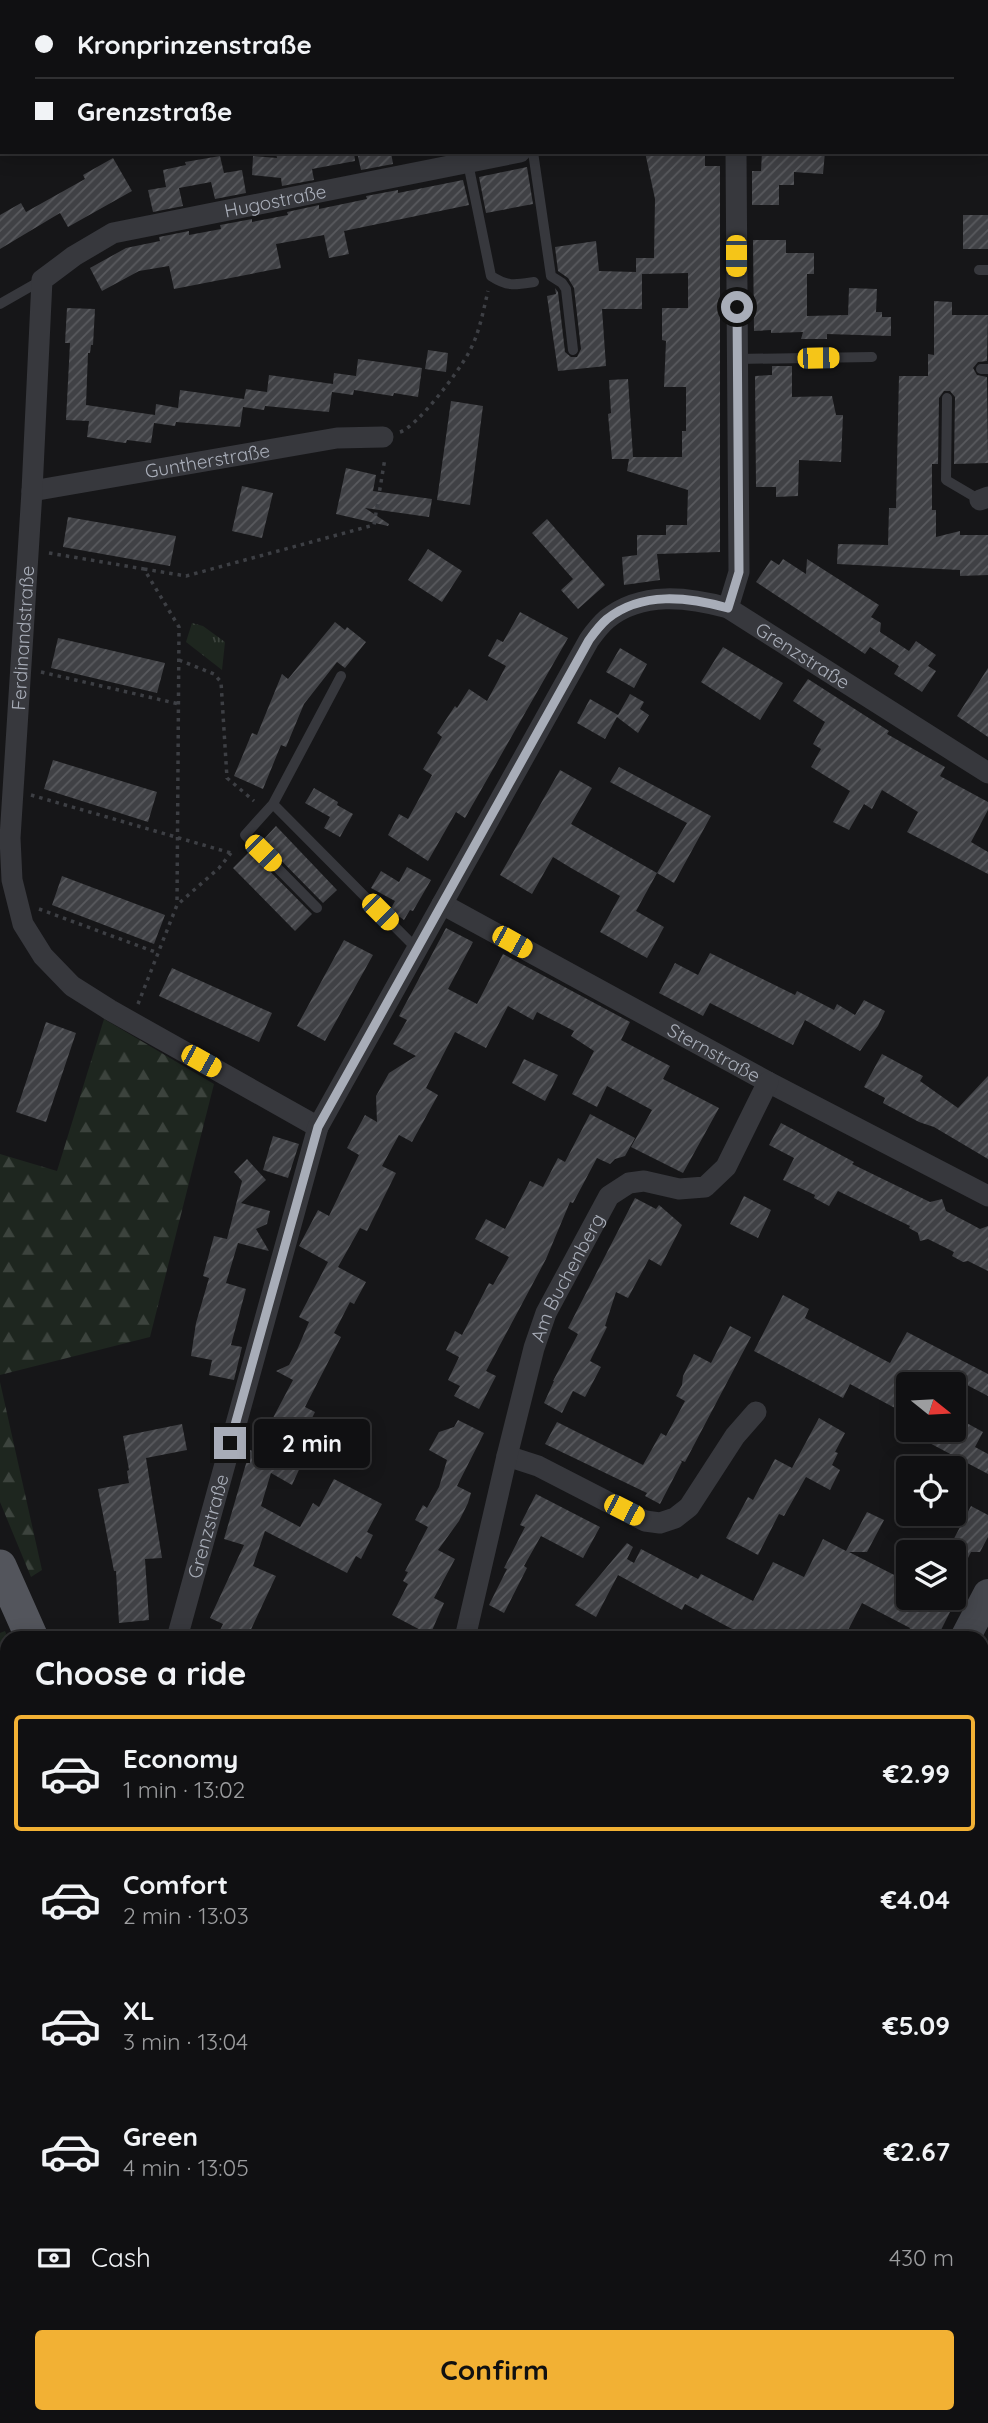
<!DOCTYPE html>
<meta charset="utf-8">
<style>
:root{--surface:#101012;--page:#19191b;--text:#f1f3f6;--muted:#9c9d9f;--line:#303032;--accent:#f2b134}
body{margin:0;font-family:Quicksand,sans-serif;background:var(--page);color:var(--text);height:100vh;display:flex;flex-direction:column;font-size:26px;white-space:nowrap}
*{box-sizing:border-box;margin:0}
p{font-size:23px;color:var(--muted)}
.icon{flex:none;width:38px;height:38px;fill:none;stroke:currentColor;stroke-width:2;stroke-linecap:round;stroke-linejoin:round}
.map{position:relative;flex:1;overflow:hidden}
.sheet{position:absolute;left:0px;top:1631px;width:989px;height:793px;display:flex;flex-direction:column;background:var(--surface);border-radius:21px 21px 0 0;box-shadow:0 4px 18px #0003,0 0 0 2px var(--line)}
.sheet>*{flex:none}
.guide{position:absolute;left:0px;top:0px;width:989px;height:154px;box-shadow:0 4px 18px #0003,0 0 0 2px var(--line);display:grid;align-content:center;height:154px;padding:0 35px;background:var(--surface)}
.needle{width:46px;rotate:108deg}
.fabs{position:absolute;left:896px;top:1372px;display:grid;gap:14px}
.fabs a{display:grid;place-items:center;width:70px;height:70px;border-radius:7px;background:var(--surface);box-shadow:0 4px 18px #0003,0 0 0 2px var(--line);font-size:35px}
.end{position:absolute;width:32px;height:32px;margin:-16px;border:9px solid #a8adb8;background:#111;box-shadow:0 0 0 4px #111}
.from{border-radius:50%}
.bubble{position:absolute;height:49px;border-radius:7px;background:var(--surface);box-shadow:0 4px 18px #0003,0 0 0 2px var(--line);font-size:23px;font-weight:700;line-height:49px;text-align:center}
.car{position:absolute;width:21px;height:42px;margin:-21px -10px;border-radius:9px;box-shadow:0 0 5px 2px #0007;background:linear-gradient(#f5c518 24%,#345 0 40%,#f5c518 0 76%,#345 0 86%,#f5c518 0)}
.guide b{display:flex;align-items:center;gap:24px;height:66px;font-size:26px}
.guide b+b{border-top:2px solid var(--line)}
.guide i{width:18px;height:18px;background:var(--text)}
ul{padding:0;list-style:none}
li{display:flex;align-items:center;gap:21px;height:116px;margin:0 14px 10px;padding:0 21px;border:4px solid transparent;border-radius:7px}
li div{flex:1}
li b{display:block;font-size:26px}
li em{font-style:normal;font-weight:700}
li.active{border-color:var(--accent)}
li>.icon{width:63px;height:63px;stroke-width:1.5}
h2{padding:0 35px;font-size:32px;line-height:84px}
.pay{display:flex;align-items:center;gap:18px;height:77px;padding:0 35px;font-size:26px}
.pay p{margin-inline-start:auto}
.primary-button{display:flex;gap:14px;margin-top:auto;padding:14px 35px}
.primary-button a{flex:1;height:80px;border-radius:7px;background:var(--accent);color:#111;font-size:28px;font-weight:700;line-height:80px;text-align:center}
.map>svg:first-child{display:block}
.grass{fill:url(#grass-dots)}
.forest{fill:url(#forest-firs)}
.park{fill:url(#park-tufts)}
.garden{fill:#1e261f}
.building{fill:url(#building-hatch)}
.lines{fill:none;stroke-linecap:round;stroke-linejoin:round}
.path{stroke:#3d3f44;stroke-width:3.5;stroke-dasharray:3.5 5;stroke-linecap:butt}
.lane{stroke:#37383d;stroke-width:10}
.street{stroke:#37383d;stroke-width:21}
.secondary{stroke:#45474d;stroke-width:30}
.primary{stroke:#53555c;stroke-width:33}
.highway{stroke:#63666e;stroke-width:38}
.route{stroke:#a8adb8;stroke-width:9}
.labels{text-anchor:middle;stroke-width:5;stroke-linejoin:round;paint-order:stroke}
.street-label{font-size:19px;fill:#a8adb8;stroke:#111113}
</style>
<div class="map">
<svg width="988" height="2423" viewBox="0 0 988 2423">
<defs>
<pattern id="grass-dots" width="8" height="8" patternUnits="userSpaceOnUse" patternTransform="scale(1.75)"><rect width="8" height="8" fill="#1e261f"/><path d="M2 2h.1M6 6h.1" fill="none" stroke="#3c433d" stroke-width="1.8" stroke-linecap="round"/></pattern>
<pattern id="forest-firs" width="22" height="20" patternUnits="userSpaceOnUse" patternTransform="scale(1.75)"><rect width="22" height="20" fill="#1e261f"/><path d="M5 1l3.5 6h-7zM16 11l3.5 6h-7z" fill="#3c433d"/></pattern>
<pattern id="park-tufts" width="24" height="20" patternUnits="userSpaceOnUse" patternTransform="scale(1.75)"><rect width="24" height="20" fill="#1e261f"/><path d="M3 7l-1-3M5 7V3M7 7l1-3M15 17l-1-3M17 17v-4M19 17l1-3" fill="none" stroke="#3c433d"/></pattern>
<pattern id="building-hatch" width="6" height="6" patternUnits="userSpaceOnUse" patternTransform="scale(1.75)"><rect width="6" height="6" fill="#404145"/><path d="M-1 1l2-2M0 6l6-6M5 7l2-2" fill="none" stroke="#595a5e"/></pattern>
</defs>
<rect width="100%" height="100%" fill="#161618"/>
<path class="grass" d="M0,0h398l-2,2h-394v22h-2z
M5,1631l3,7 -1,129 -7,7v-141z
M0,2324l7,1v92h85v6h-92z"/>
<path class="forest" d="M104,1019l110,65 -64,253 -150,38v-221l57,17z
M0,1382l42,188 -11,7 -31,-75z
M0,1861l7,11v92l-7,-10z"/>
<path class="park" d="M192,623l11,3 22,16 -3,28 -36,-28z"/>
<path class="garden" d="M982,2153l6,3v172l-6,-3z"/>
<path class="building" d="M276,152h78l1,9 -43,8 2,11 -32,6 -1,-8 -29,-3 1,-19 24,2z
M357,152h34l2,12 -32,6z
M645,152h45v4h15v10h15v386l-63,2 3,26 -36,5 -2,-28 15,-2v-20h29v-10h21l1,-35 -61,-19 2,-12h-17l-4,-45 3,-1 -2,-33 19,-1 5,78h49v-26h4v-44h-22l2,-46 -4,-1v-32h26v-35l-46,1v35h-40l4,57 -48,5 -11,-75 9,-2 -1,-6 3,4 7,60 6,5h6l4,-8 -7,-61 -6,-10 -10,-7 -3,-24 41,-6 3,30 37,1v-14h18l1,-59z
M762,152h63l-2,22 -29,-2v13h-15v20h-27v-34h9z
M220,156l4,17 18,-3 4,23 -31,6 -4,-17 -32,6 4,18 -30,6 -5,-22 18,-3 -3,-17 23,-5 -1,-3z
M113,158l19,33 -64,36 -8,-14 -60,36v-34l21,-12 5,9 59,-33 -2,-4z
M527,167l6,37 -47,9 -7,-36z
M463,180l6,25 -125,26 5,23 -20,4 -5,-23 -37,7 -11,2 5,24 -107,21 -5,-23 -30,5 -37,20 -12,-23 36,-20 34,-7 -1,-4 30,-6v4l32,-6 -1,-4 32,-6v3l36,-7 -1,-3 32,-7v4l48,-10 -1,-3 32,-6v3z
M963,215h25v34h-25z
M753,240h33v13h28v21h-7v42l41,-1 1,-27 28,1 -1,23h6v5h9v19l-64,-2v5h-26l2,-7 -32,1v-3l-17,1z
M934,301l18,1v13h36l-1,46 -9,1 -5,6 4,7 10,2 1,86 -34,1 1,-67 -5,-6h-6l-5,7 -1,66h-6v46h4v27l24,-6v4h28v40l-28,1v-6l-123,-6 1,-20 50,1 1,-37h7l3,-132h29v-22l6,1z
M67,308l28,1 -2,36h-2l-1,8h-2l-2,52 69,10 1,-11 22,4 2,-18 64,9 2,-10 21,3 2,-17 64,9 1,-11 22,3 2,-17 64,9 -4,29 -24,-4 -1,3 -39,-6 -1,5 -21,-3 -3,20 -64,-6 -1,4 -21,-3 -3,20 -64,-5 -1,4 -21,-3 -3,20 -24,-3 -1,3 -8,-1 -31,-5 2,-16 -23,-1 4,-77h-5z
M428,350l20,3 -2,19 -21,-3z
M772,366h20v31l40,-1 4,19h7l-2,47 -42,-2 -1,36 -22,1v-10h-20l-1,-111 17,-1z
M451,401l32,5 -13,99 -33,-5z
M346,468l30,7 -3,16 59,8 -3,18 -64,-9 24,16 -1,2 -52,-12z
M242,486l31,7 -11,45 -30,-7z
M68,517l108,19 -6,30 -107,-19z
M547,519l58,66 -27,24 -17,-19 12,-11 -41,-46z
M428,549l34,22 -20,31 -34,-22z
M783,559l23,15 1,-15 72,46 -8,12 10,6 -1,9 29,19 7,-10 20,14 -8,11 8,5 -14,21 -28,-18 5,-8 -29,-19 -5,7 -109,-72 15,-22 8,5z
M520,612l48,26 -103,180 -9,-6 -28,49 -40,-26 11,-21 9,5 24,-44 -9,-6 19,-32 -5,-4 18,-27 2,2 12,-19 18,12 19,-35 -18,-10 9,-17 6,3z
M335,622l10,8 2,-3 19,15 -21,26 -8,-6 -33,42 -18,43 -5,-2 -18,44 -29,-13 18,-43 5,2 25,-61 6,5z
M58,638l107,25 -8,30 -106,-25z
M723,647l60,36 -23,37 -59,-38z
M620,648l27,16 -13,24 -28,-16z
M988,668v69l-31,-21z
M808,679l81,52 -2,3 58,33 -5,9 48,26v8l-17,32 17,10v22l-81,-42 11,-20 -36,-22 -10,19 -8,-5 -15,26 -16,-8 17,-31 -39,-24 10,-18 -8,-5 12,-22 -32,-21z
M630,694l14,8 -4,7 9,6 -11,18 -21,-16 -12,22 -28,-16 13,-24 28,16z
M53,760l104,32 -9,30 -104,-33z
M619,767l92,49 -37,67 -17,-10 30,-50 -77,-41z
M560,770l32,18 -21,36 86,49 -21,38 28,16 -17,31 -47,-26 20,-36 -49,-28 -18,-11 -21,37 -32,-19z
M314,788l24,14 -1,3 16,9 -13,23 -16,-9 7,-13 -1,2 -25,-14z
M276,826l61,64 -14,13 -61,-62z
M250,851l62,63 -17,17 -62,-63z
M407,867l24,13 -18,31 -3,-1 -6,10 -14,-10 5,-9 -24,-13 10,-17 18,11z
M62,876l103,39 -11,29 -102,-39z
M446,928l27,14 -25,47 29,15 26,-50 127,68 -9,18 49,26 -7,13 56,29 -36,65 -52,-26 21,-37 -45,-24 -10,21 -25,-13 22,-43 -23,-15 3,-5 -37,-19 -4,8 -25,-14 -22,42 -31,-16 -29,56 12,7 -26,47 -13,-7 -17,31 14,7 -29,58 -7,-3 -22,39 28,15 -12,22 -4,-2 -16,31 7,4 -36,70 10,5 -22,44 10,5 -11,24 -21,-12 -10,33 39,21 13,-24 6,4 15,-28 48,25 -15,28 6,3 -12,24 -5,-3 -9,17 -82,-42 -12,35 23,10 -29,62h-31l7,-14 -13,-6 34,-73 -20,-6 26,-89 5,2 38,-72 -17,-9 13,-6 8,-15 12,-28 -10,-5 29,-55 -29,-16 19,-36 11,6 13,-27 17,-34 -12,-7 18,-33 12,7 -1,-26 13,-23 27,-17 -23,-12 14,-24 -8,-4z
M344,940l29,15 -48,86 -28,-15z
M710,953l85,42 2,-4 37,19 3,-6 18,11 9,-15 21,11 -7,15 -18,25 -55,-31 -12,25 -83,-42 -7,13 -44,-23 16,-30 23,12z
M172,968l100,45 -13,29 -100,-46z
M46,1022l30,11 -30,89 -30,-10z
M882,1054l41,22 -3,5 38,27 30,-32v83l-54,-32 -15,-5 -36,-19 2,-5 -21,-11z
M524,1059l34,16 -13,26 -33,-18z
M590,1114l45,24 -10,18 -10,3 -5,5 -13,-6 -24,45 -3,-1 -24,57 -60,112 10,5 -17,33 -25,-13 6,-10 -12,-6 11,-23 -13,-7 9,-19 7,4 27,-52 4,2 16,-28 -34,-18 11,-20 19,10 25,-48 13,6 15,-29 7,4z
M781,1123l73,39 -2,2 78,38 12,-3 4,12 23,12 11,6 8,-3v45l-20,-10 -5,1 -11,-6 2,-4 -26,-13 -8,2 -2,-8 -9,-5 1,-2 -72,-35 -9,15 -15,-8 1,-3 -32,-15 11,-22 -25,-13z
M273,1136l26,8 -11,34 -25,-8z
M247,1159l19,21 -25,23 29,8 -3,13 -11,5 13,22 -31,-8 -12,40 20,6 -15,56 11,2 -8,33 -25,-5 3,-15 -21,-4 5,-33 13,-45 -6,-2 11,-40 13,3 15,-58 -8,-9z
M744,1196l27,14 -13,28 -28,-14z
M635,1198l21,11 3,-4 23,20 -21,41 -12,-7 -21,39 -12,-6 -11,34 2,1 -17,34 11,6 -16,30 -12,-6 -11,22 -18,-10 10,-22h-1l25,-47 -10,-6z
M783,1295l26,14 -4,9 85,45 17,-31 81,42v22l-46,-24 -4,12h-30v31l-58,-31 -7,14 -89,-47z
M730,1326l21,11 -66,125 -5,-2 2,2 -22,42 -15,-8 2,-3 -102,-49 12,-22 86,43 18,-32 5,3 19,-35 -9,-5 6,-11 1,-9 11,-22 17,9z
M954,1416l29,16 -8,15 13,7v20l-83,-44h49z
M819,1418l26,15 -10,19 3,1 -6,12 8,5 -10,20 -24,-13 -22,39 -5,-2 -21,41 -32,-17 22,-41 5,3 22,-41 17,9z
M458,1420l26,13 -27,53 14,7 -3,10 -9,18 -21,29 17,9 -21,39 10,5 -14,32 -38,-20 16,-31 -5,-3 5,-9 -3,-1 23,-44 -13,-7 8,-15 4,3 12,-21 8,-27 -18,-10 10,-18 15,-5z
M182,1424l5,26 -41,8 16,100 -17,1 4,61 -30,3 -3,-52h-2l-16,-82 31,-6 -2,-12 2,-1 -6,-34z
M536,1494l64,33 -17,31 -42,-22 -17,30 3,2 -23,45 -15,-8 18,-36 -3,-1 21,-41 -5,-2z
M971,1506l17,9v22l-8,15h-9l-17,34v-34h-7z
M867,1512l17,8 -17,32h-18l59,30 -8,16h38l15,8 -16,32h-32l5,-10 -48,-25 -18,35h-90l-4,-2 -1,2 -64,-34 -3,6 -64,-35 -22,42 -21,-12 52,-62 6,4 -6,12 7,4 7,-14 57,30 3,-5 52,27 20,-39 31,15 19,-38 23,12z"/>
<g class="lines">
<path class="path" d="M400,432c18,-6 58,-60 68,-78 11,-19 15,-42 20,-63
M49,553l95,16 35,58 -2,278
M144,569l42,7 188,-51 11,-67
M179,660l35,14 7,8 6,96 27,23
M41,672l138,32
M31,795l200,58
M39,909l119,44
M138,1004l39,-99 42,-37 12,-15"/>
<path class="lane" d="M561,0v2
M533,152l18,124 11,7 4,6 7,61
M468,163l23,113c17,11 24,9 43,6
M979,270h9
M0,304l42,-24
M737,359l135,-2
M981,369h7
M947,398l-1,82 34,20
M273,804l143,144
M317,908l-72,-73 28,-31 68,-128"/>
<g class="street">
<path d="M765,2l1,-2"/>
<path id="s1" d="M32,491l305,-53 46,-1"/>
<path d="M980,500l8,-3"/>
<path d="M728,608l11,-36 -3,-420"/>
<path id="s2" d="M442,904l326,178 220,114"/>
<path id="s3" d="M318,1127l-208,-117 -38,-24 -29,-30 -20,-32 -11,-44 -2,-42 22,-347 10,-211 32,-24 39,-23 407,-81"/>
<path d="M507,1456l31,10 107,55 15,2 15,-5 14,-11 46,-71 21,-24"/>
<path id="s4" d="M177,1638l141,-511 271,-487c5,-7 11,-15 18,-21 35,-28 81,-22 121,-11l260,165"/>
<path id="s5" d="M465,1638l42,-182 27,-108 12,-35 63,-117 20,-13 15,-2 35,8 26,-2 21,-20 42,-85"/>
<path d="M7,1796c-4,16 -7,35 0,51"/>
<path d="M982,2094l6,1"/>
<path d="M121,2417v6"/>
<path d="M671,2417l11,6"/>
</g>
<path class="secondary" d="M965,1638l23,-44
M546,2423l4,-6"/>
<path class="primary" d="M0,1566l32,72
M327,2417l3,6"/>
<path class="highway" d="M418,2l1,-2
M450,2l2,-2
M0,39h2"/>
</g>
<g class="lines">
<path class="route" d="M230,1443l88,-316 271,-487c5,-7 11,-15 18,-21 35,-28 81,-22 121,-11l11,-36 -2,-265"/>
</g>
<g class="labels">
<g class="street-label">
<text dy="7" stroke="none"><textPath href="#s3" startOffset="1260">Hugostraße</textPath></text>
<text dy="7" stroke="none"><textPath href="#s1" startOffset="178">Guntherstraße</textPath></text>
<text dy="7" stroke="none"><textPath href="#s3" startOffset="651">Ferdinandstraße</textPath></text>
<text dy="7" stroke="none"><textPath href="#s4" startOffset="1330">Grenzstraße</textPath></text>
<text dy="7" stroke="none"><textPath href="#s2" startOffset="310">Sternstraße</textPath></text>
<text dy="7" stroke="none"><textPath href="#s5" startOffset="376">Am Buchenberg</textPath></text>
<text dy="7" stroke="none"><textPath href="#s4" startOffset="116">Grenzstraße</textPath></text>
</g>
</g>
</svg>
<div class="fabs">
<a><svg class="needle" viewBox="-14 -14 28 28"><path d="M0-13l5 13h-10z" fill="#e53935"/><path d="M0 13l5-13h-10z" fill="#9c9d9f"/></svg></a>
<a><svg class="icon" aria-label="locate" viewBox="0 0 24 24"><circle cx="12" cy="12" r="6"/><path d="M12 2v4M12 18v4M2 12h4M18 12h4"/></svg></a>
<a><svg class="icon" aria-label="layers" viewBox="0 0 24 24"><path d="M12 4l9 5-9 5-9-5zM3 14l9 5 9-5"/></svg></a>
</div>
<i class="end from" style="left:737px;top:307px"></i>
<i class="end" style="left:230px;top:1443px"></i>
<div class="bubble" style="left:254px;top:1419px;width:116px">2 min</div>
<i class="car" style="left:736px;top:256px;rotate:180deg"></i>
<i class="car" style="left:818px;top:358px;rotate:89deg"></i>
<i class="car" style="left:263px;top:853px;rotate:135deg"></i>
<i class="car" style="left:380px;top:912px;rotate:135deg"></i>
<i class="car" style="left:512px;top:942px;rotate:119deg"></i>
<i class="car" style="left:201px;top:1061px;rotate:119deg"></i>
<i class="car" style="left:624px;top:1510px;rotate:117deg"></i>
<div class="guide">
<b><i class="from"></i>Kronprinzenstraße</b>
<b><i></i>Grenzstraße</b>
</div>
<section class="sheet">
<h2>Choose a ride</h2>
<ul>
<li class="active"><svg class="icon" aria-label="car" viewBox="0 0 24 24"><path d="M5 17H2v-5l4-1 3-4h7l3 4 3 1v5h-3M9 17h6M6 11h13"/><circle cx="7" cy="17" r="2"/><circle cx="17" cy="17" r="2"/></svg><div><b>Economy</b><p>1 min · 13:02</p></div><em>€2.99</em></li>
<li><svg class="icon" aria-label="car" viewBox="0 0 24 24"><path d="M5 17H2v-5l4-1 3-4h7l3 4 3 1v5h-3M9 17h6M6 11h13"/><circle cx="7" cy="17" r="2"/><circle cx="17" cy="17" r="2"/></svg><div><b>Comfort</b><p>2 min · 13:03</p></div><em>€4.04</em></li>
<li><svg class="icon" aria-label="car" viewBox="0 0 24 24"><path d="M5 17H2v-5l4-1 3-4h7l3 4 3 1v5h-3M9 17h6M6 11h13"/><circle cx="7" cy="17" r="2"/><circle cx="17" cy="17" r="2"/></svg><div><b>XL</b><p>3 min · 13:04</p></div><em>€5.09</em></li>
<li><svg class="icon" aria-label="car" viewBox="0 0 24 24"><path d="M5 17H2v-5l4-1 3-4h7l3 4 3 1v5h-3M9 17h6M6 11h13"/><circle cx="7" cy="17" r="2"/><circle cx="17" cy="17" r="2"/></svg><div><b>Green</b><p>4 min · 13:05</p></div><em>€2.67</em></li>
</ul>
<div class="pay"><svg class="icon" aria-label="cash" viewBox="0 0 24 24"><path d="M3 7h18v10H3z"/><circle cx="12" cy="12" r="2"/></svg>Cash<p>430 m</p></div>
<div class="primary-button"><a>Confirm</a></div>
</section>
</div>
